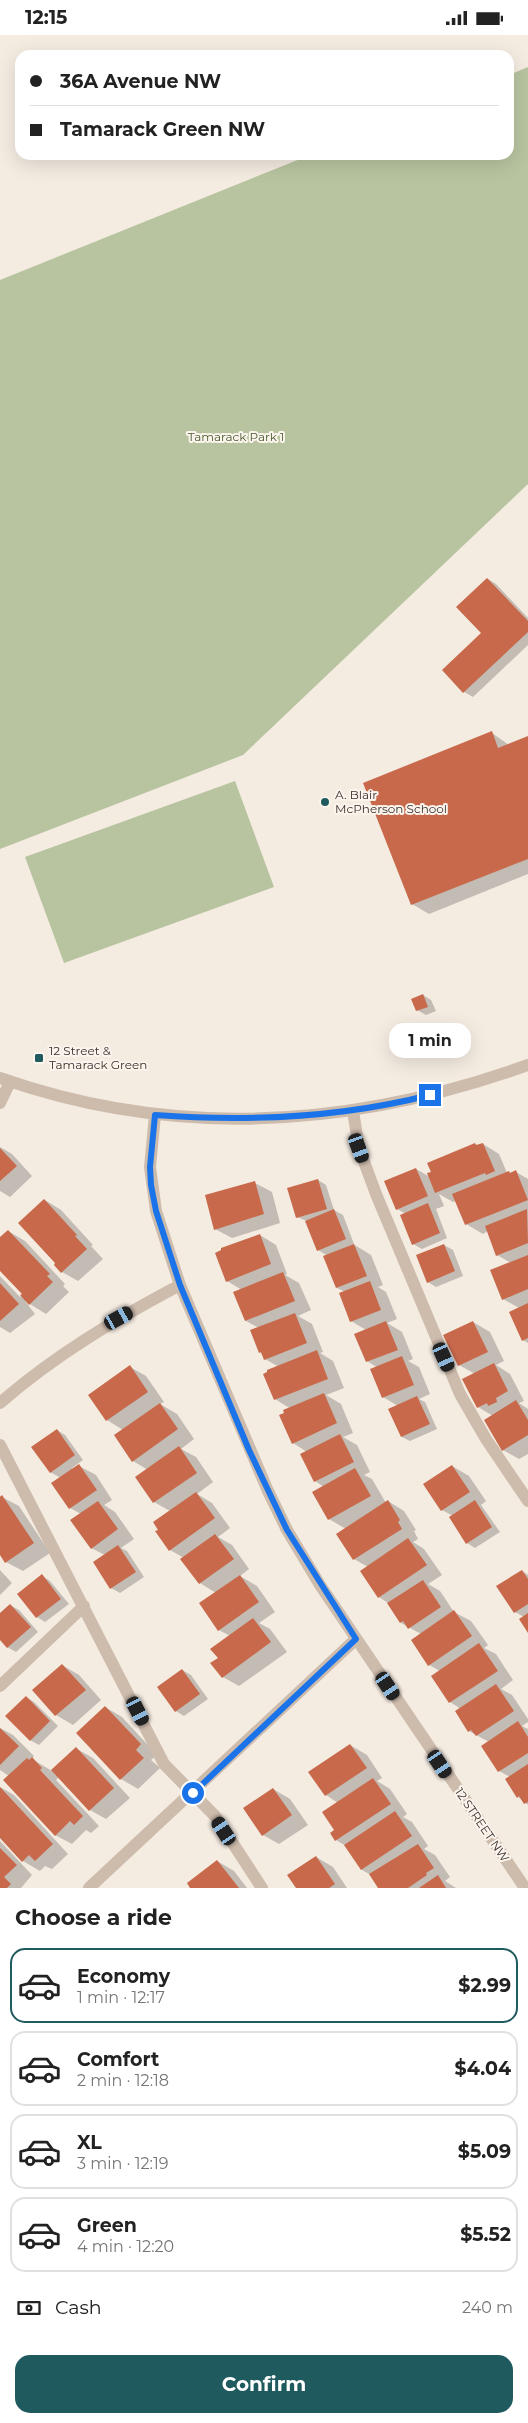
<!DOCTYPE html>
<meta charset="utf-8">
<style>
:root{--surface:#fff;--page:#f6f6f6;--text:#222;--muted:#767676;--line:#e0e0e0;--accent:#1f5a5e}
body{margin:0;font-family:Montserrat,sans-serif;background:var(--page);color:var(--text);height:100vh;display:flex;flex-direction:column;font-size:19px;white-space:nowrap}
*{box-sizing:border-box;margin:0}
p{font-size:16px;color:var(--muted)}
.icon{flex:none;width:28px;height:28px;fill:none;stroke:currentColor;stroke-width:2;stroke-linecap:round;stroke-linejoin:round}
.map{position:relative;height:1853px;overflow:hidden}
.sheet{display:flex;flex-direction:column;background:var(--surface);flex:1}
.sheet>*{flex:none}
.hud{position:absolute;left:15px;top:15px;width:499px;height:110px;border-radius:15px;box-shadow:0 5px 20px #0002;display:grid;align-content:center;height:110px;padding:0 15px;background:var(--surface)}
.end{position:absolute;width:22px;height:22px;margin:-11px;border:6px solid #1a73e8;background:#fff;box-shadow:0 0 0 2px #fff}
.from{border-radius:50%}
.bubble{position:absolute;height:35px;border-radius:15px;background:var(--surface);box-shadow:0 5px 20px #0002;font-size:16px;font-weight:700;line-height:35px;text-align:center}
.car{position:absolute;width:15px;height:30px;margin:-15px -8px;border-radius:6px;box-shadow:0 0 4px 1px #0007;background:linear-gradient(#222 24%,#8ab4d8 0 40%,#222 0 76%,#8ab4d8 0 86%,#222 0)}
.hud b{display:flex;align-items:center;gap:18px;height:48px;font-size:19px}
.hud b+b{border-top:1px solid var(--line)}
.hud i{width:12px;height:12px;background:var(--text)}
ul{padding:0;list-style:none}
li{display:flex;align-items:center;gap:15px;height:75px;margin:0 10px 8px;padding:0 5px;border:2px solid var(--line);border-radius:15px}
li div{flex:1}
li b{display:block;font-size:19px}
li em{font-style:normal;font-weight:700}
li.on{border-color:var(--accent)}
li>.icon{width:45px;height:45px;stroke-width:1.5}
h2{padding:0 15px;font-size:22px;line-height:60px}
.pay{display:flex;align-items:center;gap:12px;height:55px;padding:0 15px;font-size:19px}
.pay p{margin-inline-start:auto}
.cta{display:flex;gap:10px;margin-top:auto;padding:10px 15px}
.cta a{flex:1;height:58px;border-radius:15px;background:var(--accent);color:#fff;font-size:20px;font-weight:700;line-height:58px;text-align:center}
.status{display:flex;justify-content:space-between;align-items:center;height:35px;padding:0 25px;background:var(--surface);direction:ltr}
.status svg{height:14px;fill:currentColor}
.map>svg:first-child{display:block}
.green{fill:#b8c4a0}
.shadow{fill:#0003}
.building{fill:#c8694b}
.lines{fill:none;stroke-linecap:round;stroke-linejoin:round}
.lane{stroke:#cdbbac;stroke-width:12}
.street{stroke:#cdbbac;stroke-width:12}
.route{stroke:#1a73e8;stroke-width:6}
.poi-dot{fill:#1f5a5e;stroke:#fbf5ee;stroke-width:2}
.labels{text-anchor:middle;stroke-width:4;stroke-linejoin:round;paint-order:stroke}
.park-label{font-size:12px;fill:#4a5a2e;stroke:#fbf5ee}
.poi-label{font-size:12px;fill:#3b302b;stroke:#fbf5ee;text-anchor:start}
.street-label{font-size:12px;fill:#3b302b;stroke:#fbf5ee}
</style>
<div class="status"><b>12:15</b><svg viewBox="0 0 49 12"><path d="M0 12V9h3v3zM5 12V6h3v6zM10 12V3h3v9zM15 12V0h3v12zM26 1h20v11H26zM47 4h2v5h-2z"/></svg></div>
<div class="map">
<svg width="528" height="1853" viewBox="0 0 528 1853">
<rect width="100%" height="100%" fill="#f4ebe1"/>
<path class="green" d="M528,32v417l-285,271 -243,94v-569l310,-125h199v-80z
M235,746l39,106 -210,76 -39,-106z"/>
<path class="shadow" d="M488,544l8,5 32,34v27l-55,52 -9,-5 -21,-22 40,-37z
M492,698l17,12 19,-8v137l-99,40 -17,-10z
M423,960l8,5 5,11 -10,4 -9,-5z
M475,1109l3,2 5,-2 16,10 8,19 9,-1 12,7v164l-5,-3 -4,-32 -16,-9 8,-36 -14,-8 -9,-24 -5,3 -17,-10 -10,-23 -3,1 -14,-8 5,12 -8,3 11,29 -25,11 -9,-5 -7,-30 -9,-5 19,-40 14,8z
M0,1112l12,7 20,22 -22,21 -10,-6z
M318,1145l8,5 8,25 9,5 11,29h-1l18,11 12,30 -5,2 8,5 11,27 -10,4 15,9 11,27 -5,2 11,6 11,27 -11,5 6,3 12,27 -27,12 -8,-4 -4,-31 -15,-9 -11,-27 6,-2 -11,-7 -1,-31 -15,-9 -6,-29 -8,-4 -12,-31 3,-1 -10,-6 -11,-29 -10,-4z
M255,1148l17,9 8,31 -48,15 -17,-9z
M45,1165l16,10 32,35 -2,1 12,13 -25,22 -16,-9 -5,-9z
M8,1196l17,10 40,43 -2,2 6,6 -23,22 -21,-13 10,13 -25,19 -10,-6v-51l20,21 3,-3 -23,-25v-30z
M260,1200l16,10 11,29 -2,1 14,8 12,27 -13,6 14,8 11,28 -3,1 13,8 11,27 -18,7 15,9 12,29 -10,4 14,8 13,27 -6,3 8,4 14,24 2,-2 16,10 12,19 -2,1 4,8 -5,3 11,7 18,26 -14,9 12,7 14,21 17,9 17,24 -4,3 12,6 17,26 -12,9 11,6 16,24v3l-6,4 6,3v76l-10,-8 -8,-20 -11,-6 -16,-25 6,-4 -20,-11 -8,-22 -11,-7 -10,-31 -11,-6 -8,-31 -20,-11 -13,-20 -9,-6 -17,-26 6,-4 -14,-8 -16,-24 8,-6 -17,-10 -5,-32 -9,-6 -8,-29 -14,-9 -2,-34 -16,-10 4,-32 -14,-8 -5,-7 -1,-24 -13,-7 -11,-28 7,-3 -15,-9z
M444,1210l9,5 10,26 -27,11 -8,-5z
M473,1287l17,10 14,29 -8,4 14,9 14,27 -5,2 9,6v45l-9,5 -16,-9 -10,-34 -15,-9 -3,-33 -16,-9z
M130,1332l16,9 18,26 -4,2 17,10 17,25 -13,10 15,8 17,25 -16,12 15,9 18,25 -12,9 14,8 17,24 -9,7 17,10 18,26 -16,11 11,6 17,23 -48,34 -16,-9 -4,-19 11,-22 -11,-6 -3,-37 -16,-10 -16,-25 -14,-8 -10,-20 10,-19 -16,-9 -17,-24 11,-8 -15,-9 -10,-31 -16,-10 -18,-25z
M57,1395l8,5 18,25 -11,8 1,2 6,-4 17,9 16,25 -8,5 11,7 19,27 -13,9 6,3 17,26 -24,16 -9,-5 -6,-33 -14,-7 -10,-34 -11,-6 -9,-30 -11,-6z
M452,1431l17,10 17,25 -5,4 19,27 -25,16 -8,-5 -14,-27 -11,-6z
M0,1461l19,10 31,47 -27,18 -17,-9 -6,-9z
M0,1535l12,13 -12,12z
M522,1536l6,4v56l-4,-14 -9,-5z
M42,1541l8,5 19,23 -24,18 -8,-5 -18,-23z
M10,1570l9,5 19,22 -22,20 -9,-5 -7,-9v-24z
M62,1630l17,10 22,25 -28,25 -17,-10 -22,-25z
M182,1635l9,5 17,24 -24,17 -8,-5z
M26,1662l8,5 24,24 -19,19 -9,-5z
M105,1672l17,10 35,38 -6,5 9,8 -22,21 -17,-10 -43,-46z
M0,1693l13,7 21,21 -2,3 20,12 25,-22 16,9 37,40 -24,21 -16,-9 -31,-33 -3,3 43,46 -8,7 -5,-3 -14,14 -17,-9 -46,-59 -9,-6z
M350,1710l17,10 15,23 -5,3 13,8 17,25 -4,3 9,5 16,24 -4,3 11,6 15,22 -5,4 11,7h-76l-9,-13 -9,-5 -16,-24 -10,-6 2,-37 -12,-8z
M0,1752l14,8 54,59 -16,15 -7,-3 -5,5 -17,-10 -23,-25z
M273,1754l17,10 18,26 -29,19 -16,-9z
M0,1806l32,34 -11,13h-21z
M316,1822l17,10 14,21h-49z
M217,1826l17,10 13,17h-55z"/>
<path class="building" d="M487,543l41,43v11l-65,61 -21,-23 39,-37 -25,-26z
M492,696l6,17 30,-12v123l-117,46 -48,-122z
M423,959l5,13 -12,4 -5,-12z
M475,1108l1,2 7,-2 12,28 -9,4 -1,-2 -50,20 -8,-20 4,-1 -4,-9z
M0,1113l17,18 -17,15z
M416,1133l12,28 -32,14 -12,-29z
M516,1135l12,30 -63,25 -13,-31 57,-23 1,2z
M318,1144l9,30 -31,9 -9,-30z
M255,1146l9,33 -50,16 -9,-35z
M44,1164l33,36 -2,1 12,13 -26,24 -7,-8 1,-2 -37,-40z
M428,1168l12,30 -28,12 -12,-30z
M334,1174l12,30 -29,12 -12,-30z
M527,1174l1,34 -32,13 -11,-30z
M8,1195l42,44 -3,2 6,6 -24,23 -9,-10 2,-1 -22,-23v-34z
M260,1199l11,30 -45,18 -11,-29 6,-3v-2z
M354,1209l13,32 -31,12 -13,-32z
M444,1209l11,27 -28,12 -11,-28z
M528,1220v34l-26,11 -12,-30z
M283,1237l12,29 -50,20 -12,-29z
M370,1246l11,29 -31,12 -11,-29z
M0,1248l19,21 -19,17z
M528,1268v35l-6,3 -13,-29z
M295,1278l12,30 -43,17 -3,-8 -2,1 -9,-23z
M386,1286l12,29 -32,12 -12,-28z
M473,1286l15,31 -30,14 -15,-31z
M317,1315l11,29 -54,21 -11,-26 4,-2v-2z
M402,1321l12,29 -32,13 -12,-29z
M494,1328l14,28 -12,7 1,4 -9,4 -1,-3 -10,5 -15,-29z
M130,1330l18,27 -42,29 -18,-26z
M324,1358l13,30 -45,21 -13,-29 5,-2 -1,-3z
M417,1361l13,28 -29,13 -13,-28z
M516,1365l12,20v15l-26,16 -18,-31z
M160,1368l18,26 -46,33 -18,-27z
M57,1394l18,26 -25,18 -19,-26z
M340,1399l14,28 -40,20 -14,-28z
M179,1411l18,27 -44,30 -18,-26z
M79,1429l18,26 -28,19 -18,-26z
M452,1430l18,27 -29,19 -18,-27z
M355,1433l16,28 -43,24 -16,-28z
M196,1457l19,26 -46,33 -14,-20 3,-1 -5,-8z
M2,1460l32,48 -29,20 -5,-8v-58z
M388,1465l12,20 -2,2 4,7 -49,31 -17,-26z
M475,1465l17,27 -26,17 -17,-27z
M98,1466l20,28 -27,20 -21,-29z
M215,1499l19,25 -35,25 -19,-25z
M408,1503l19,27 -49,33 -18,-27z
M118,1510l18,27 -26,17 -17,-27z
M522,1535l6,9v25l-14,9 -18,-27z
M42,1539l19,25 -25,19 -19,-24z
M240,1540l19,27 -41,29 -19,-28z
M423,1545l18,27 -33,22 -5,-8 -3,2 -13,-20z
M10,1569l21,23 -24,21 -7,-8v-27z
M454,1575l18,26 -44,30 -17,-26z
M528,1578v20l-9,-14z
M253,1583l18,24 -49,36 -12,-15 8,-5 -8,-9z
M479,1608l19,28 -49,32 -18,-27z
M62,1629l24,26 -31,26 -23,-26z
M182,1634l18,25 -25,18 -18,-25z
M496,1649l18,27 -38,25 -5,-6 -3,2 -13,-21z
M26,1661l24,25 -20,20 -25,-25z
M105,1671l36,38 -5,6 8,8 -24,22 -44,-47z
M518,1686l10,16v16l-30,19 -17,-26z
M0,1693l19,18 -19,19z
M350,1709l17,24 -42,28 -17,-24z
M76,1712l38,41 -25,23 -38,-41z
M32,1722l10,11 -2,2 43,46 -9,9 -4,-4 -15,15 -52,-56 24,-22 2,2z
M528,1729v38l-4,2 -5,-8 -2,2 -12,-19z
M373,1743l18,26 -56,37 -5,-8 4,-3 -12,-18z
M0,1752l53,57 -18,17 -6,-6 -7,7 -22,-24z
M273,1753l19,27 -30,21 -19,-28z
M395,1776l17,25 -51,34 -17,-25z
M418,1809l16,24 -8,5 1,2 -19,13h-30l-9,-14z
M0,1813l17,17 -13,12 7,7 -4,4h-7z
M316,1821l19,28 -6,4h-33l-9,-13z
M217,1825l22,28h-49l-3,-5z
M438,1840l8,13h-27z"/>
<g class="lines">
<path class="lane" d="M0,1068l10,-21
M353,1076l6,37 17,46 84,200 26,45 42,62
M0,1410l164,319 51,52 47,72
M0,1651l84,-80"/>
<path class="street" d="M0,1043c176,62 355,49 528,-13
M155,1080l-5,52 6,44 24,74 88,206 19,39 33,55 205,303
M0,1368c55,-48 116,-84 180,-118
M89,1853l267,-249"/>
</g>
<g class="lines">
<path class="route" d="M193,1758l163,-154 -69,-109 -38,-80 -69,-165 -24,-74 -5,-26 -1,-18 5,-52c93,7 185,3 275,-20"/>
</g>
<g class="poi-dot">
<circle cx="325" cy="767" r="5"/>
<rect x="34" y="1018" width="10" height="10" rx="2.5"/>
</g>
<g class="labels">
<g class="park-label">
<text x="236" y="406">Tamarack Park 1</text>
</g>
<g class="poi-label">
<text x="335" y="764">A. Blair<tspan x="335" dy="14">McPherson School</tspan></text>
<text x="49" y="1020">12 Street &amp;<tspan x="49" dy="14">Tamarack Green</tspan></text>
</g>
<g class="street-label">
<text transform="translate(482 1790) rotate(56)" y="4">12 STREET NW</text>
</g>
</g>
</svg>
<i class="end from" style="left:193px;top:1758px"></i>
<i class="end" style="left:430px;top:1060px"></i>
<div class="bubble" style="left:389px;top:988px;width:82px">1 min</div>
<i class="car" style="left:359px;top:1113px;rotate:160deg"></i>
<i class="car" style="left:119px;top:1283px;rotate:61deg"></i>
<i class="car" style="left:444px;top:1322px;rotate:156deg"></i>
<i class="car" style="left:388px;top:1651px;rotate:146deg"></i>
<i class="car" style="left:138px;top:1676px;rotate:153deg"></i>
<i class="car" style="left:440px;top:1729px;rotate:146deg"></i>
<i class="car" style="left:224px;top:1796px;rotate:327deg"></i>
<div class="hud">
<b><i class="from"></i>36A Avenue NW</b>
<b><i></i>Tamarack Green NW</b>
</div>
</div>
<section class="sheet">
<h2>Choose a ride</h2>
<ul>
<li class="on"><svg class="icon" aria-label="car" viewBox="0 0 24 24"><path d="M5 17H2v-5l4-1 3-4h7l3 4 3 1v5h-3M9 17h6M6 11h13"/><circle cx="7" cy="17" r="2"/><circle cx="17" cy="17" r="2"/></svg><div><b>Economy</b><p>1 min · 12:17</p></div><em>$2.99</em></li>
<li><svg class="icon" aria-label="car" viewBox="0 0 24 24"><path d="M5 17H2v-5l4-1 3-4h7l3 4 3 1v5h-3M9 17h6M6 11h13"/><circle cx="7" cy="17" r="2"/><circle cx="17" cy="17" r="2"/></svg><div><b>Comfort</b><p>2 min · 12:18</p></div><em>$4.04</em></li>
<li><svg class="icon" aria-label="car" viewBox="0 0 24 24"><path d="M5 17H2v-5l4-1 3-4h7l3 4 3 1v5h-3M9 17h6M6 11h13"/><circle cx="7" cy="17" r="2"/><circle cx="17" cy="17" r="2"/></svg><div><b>XL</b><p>3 min · 12:19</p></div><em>$5.09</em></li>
<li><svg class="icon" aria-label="car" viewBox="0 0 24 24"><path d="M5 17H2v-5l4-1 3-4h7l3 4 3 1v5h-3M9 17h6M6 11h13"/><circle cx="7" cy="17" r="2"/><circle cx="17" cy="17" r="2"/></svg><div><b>Green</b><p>4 min · 12:20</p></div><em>$5.52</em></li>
</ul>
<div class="pay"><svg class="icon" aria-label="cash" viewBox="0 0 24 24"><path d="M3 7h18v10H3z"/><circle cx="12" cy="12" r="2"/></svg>Cash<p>240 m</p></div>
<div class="cta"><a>Confirm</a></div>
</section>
